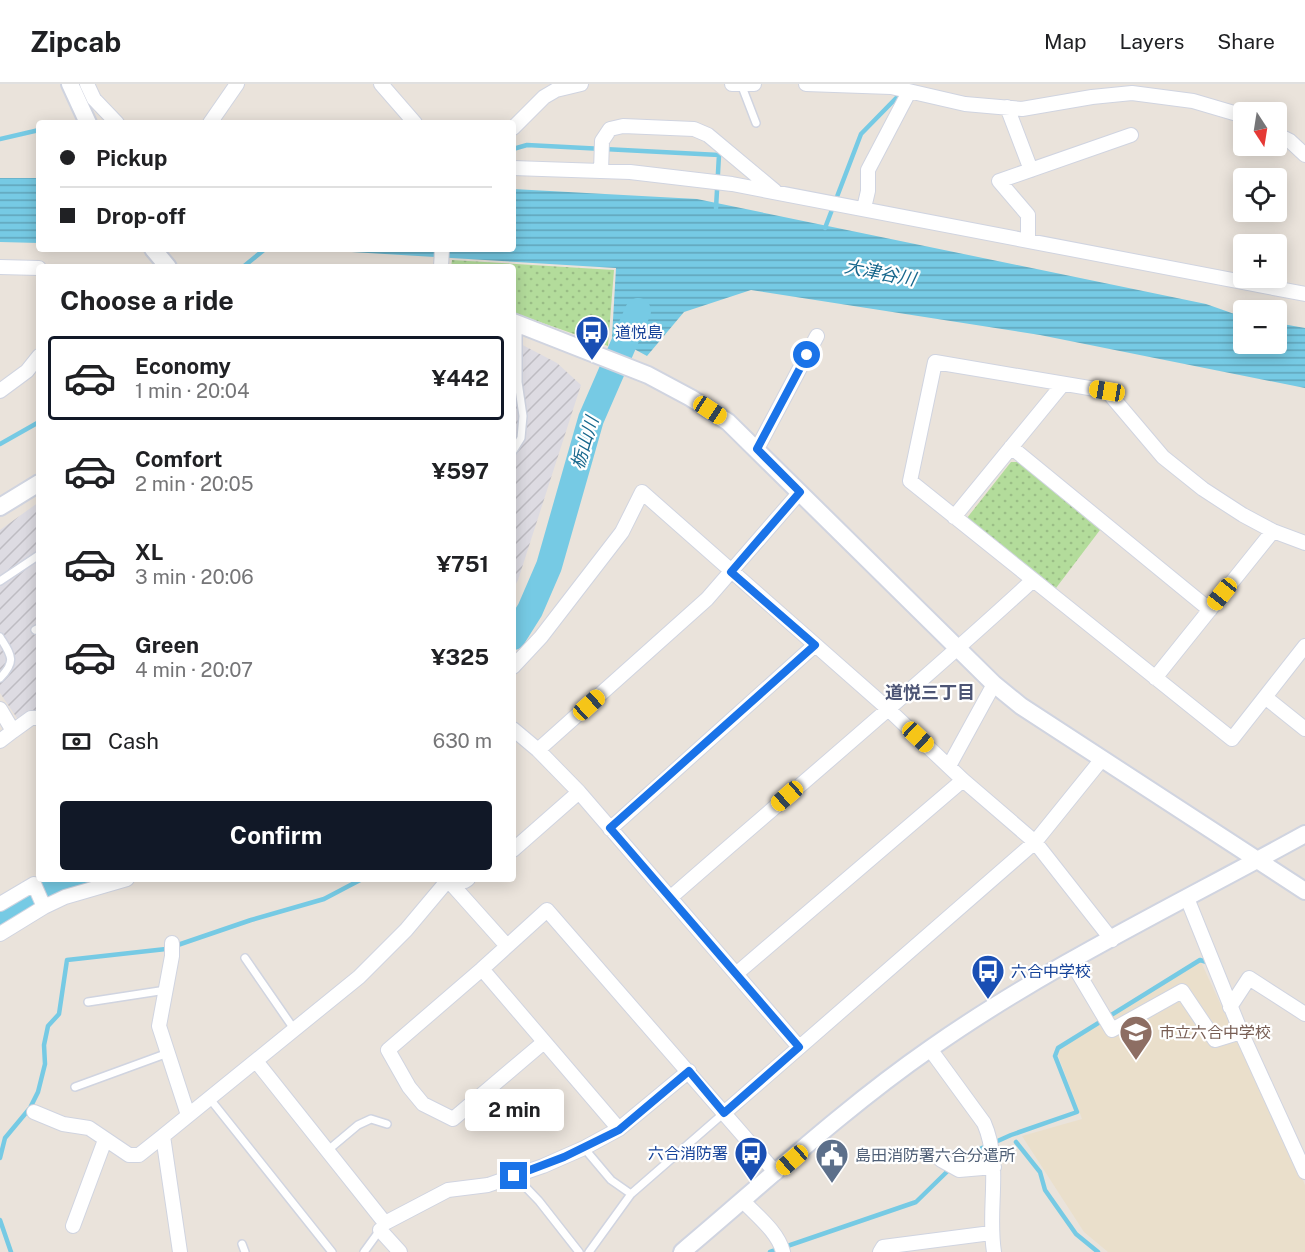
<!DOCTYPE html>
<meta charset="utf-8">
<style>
:root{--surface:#fff;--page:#f6f6f6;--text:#202124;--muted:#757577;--line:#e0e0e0;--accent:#111827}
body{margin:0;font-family:"Public Sans","Noto Sans JP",sans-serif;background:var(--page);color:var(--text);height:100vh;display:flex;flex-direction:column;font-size:22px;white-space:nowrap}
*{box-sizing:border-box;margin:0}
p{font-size:20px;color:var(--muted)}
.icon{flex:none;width:33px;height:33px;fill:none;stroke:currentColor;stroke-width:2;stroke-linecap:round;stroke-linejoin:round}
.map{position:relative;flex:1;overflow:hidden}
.panel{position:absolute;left:36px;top:180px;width:480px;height:618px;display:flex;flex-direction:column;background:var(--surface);border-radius:6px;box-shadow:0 3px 15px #0003}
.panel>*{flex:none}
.hud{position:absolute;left:36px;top:36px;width:480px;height:132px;border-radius:6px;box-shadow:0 3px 15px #0003;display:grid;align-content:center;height:132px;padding:0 24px;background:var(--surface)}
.needle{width:39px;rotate:168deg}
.tools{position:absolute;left:1233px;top:18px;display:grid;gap:12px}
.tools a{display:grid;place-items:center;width:54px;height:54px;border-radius:6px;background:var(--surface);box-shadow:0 3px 15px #0003;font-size:30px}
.end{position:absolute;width:27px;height:27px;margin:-14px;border:8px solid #1a73e8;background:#fff;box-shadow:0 0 0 3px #fff}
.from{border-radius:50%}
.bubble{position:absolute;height:42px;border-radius:6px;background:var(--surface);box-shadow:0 3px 15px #0003;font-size:20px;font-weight:700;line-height:42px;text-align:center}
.car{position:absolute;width:18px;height:36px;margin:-18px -9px;border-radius:8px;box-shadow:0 0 4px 2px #0007;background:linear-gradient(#f5c518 24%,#345 0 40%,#f5c518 0 76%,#345 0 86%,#f5c518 0)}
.hud b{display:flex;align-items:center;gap:21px;height:57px;font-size:22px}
.hud b+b{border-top:2px solid var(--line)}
.hud i{width:15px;height:15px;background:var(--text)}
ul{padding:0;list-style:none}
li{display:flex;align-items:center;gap:18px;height:84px;margin:0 12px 9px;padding:0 12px;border:3px solid transparent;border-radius:6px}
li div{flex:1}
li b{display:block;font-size:22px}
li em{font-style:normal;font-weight:700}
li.current{border-color:var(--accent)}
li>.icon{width:54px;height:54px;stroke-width:1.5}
h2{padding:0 24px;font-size:27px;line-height:72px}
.pay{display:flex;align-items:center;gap:15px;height:66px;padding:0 24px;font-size:22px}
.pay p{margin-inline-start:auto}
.button{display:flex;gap:12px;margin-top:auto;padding:12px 24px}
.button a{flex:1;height:69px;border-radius:6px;background:var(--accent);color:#fff;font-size:24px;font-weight:700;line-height:69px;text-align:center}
header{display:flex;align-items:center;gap:36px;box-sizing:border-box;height:84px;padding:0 30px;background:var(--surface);border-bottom:2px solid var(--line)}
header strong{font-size:28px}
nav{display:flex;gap:33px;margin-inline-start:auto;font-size:21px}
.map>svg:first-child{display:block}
.industrial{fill:url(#industrial-furrows)}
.education{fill:#eadfcb}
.park{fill:url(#park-dots)}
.water{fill:url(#water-rules)}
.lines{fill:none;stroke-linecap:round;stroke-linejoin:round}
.stream{stroke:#76cae4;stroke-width:4.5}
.river{stroke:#76cae4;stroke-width:26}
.service-casing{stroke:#d0d4e0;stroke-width:10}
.minor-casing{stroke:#d0d4e0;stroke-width:16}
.tertiary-casing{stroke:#d0d4e0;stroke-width:20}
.service{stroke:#fff;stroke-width:7}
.minor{stroke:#fff;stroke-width:14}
.tertiary{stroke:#fff;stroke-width:16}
.route{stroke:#1a73e8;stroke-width:8}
.labels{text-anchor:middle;stroke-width:4.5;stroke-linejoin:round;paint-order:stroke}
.transit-label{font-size:16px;fill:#164399;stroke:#fff;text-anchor:start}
.education-label{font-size:16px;fill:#785e54;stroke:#fff;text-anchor:start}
.service-label{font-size:16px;fill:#4e5e75;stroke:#fff;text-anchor:start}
.water-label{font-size:18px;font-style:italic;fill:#18688d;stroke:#fff}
.neighbourhood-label{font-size:18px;font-weight:bold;fill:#4d5575;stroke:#fff}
</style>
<header>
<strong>Zipcab</strong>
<nav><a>Map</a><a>Layers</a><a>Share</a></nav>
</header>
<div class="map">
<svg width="1305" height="1168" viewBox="0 0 1305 1168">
<defs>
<pattern id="industrial-furrows" width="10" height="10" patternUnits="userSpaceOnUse" patternTransform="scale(1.5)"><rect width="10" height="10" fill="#dddbe2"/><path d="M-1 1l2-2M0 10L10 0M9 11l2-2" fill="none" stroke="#bebcc2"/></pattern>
<pattern id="park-dots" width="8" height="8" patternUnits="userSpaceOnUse" patternTransform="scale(1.5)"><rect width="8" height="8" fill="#b3dc9b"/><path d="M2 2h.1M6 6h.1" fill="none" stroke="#9abd86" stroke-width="1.8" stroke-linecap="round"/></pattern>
<pattern id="water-rules" width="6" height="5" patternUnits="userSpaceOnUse" patternTransform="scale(1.5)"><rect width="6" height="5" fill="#76cae4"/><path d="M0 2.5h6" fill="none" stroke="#61a4b9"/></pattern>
</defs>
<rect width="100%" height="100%" fill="#eae3db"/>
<path class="industrial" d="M513,256l44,23 24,22 -63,195 -5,10z
M39,418v212l-20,7 -19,-28v-163z"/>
<path class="education" d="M1200,876l105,225v67h-197l-24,-20 -62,-96 60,-17 -26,-69z"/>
<path class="park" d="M452,176l162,10 -6,76 -85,-30 -10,-1v-48h-62z
M1011,378h7l82,68 -44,58 -89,-70z"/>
<path class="water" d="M0,94h39v65l-39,-1z
M513,105l184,10 509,105 37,13 1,27h32l1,-21 28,5v60l-265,-53 -289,-45 -67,22 -37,44 -35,-19 4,-69 -314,-19h211z"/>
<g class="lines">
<path class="stream" d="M0,55l39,-9
M513,65l14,-4 192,10 -3,53
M825,144l36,-94 49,-50
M243,183l22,-18
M0,360l39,-22
M1016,1058l24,30 5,18 31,44 22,18
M0,1074l5,-20 25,-30 8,-16 7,-28 -1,-19 4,-19 11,-12 8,-54 99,-11 85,-29 73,-21 38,-20
M0,1136l11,32
M770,1168l146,-50 46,-45 49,-22 66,-23 -22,-56 3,-8 142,-88 10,3"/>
<path class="river" d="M513,553l17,-27 19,-44 42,-147 47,-108
M0,835l54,-32 35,-8"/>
<defs>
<path id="service" d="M741,0l15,39
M513,367l8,-13 2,-22 -5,-34v-48l4,-9
M0,497l39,-26
M35,546l4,-2
M0,553c11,18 17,24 0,41
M245,874l49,71
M88,918l78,-12
M75,1003l93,-34
M210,1015l122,153
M584,1064l27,32 20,14
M327,1067l31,-26 13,-6 16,5
M515,1092l24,25 40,51
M242,1160l3,8
M364,1168l16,-22
M589,1168l42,-58 93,-81"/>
<path id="minor" d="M87,0l7,15 23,24
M381,0l34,39
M732,0h22
M806,0l85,3 74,17 57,5 70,-12 40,-4 61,8 51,15
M1007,23l24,63
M210,39l27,-39
M513,44l31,-31 12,-7 25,-6
M1276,50l14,7 15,14
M513,84l117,4 102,12 573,110
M601,87l1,-30 8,-12 13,-3 71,3 14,6 67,56
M864,124l4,-17v-21l41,-78
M1028,156v-25l-29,-34 132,-46
M0,183l39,1
M441,183l1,-18
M0,307l27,-20 12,-15
M1011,363l199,163
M757,365l60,-113
M954,433l109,-133
M1305,459l-32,-12 -30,-16 -40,-26 -40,-32 -56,-66 -172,-29 -25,119 322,258 73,-93
M513,583l28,-30 81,-105 20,-40 245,216 76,72 72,62 77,98
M1155,594l118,-147
M1265,613l40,32
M0,625l13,22 -13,10
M513,645l25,21 41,42 220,255
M13,647l18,-13h8
M538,666l169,-151 93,-107
M949,682l45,-82
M610,745l205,-184
M513,766l66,-58
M447,795l18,2 3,-2
M670,814c121,-106 245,-209 363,-318
M1187,814l54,134 64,140
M0,820l34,-20 10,23
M0,850l44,-27 21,-10 62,-18
M172,859v13l-13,70 29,89
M1071,877l41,69 70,-39 33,49 26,-8
M482,885l-94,81 21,37 14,17 30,15 91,-77
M736,890l227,-194
M1230,923l19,-29 56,36
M930,965l54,74c18,41 3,86 10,129
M256,977l129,162 63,-33 40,-5 55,-19 41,-18 35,-19 70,-58
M34,1028l29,12 26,4 40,27h10l24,-19
M724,1029l311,-271 67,-83
M619,1045l-137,-160 65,-59 229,263
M941,1076l18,10 35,-3
M743,1117c14,15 35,31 40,51
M73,1142l32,-86
M380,1146l20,22
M180,1168l-17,-116 196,-159 47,-47 42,-50 59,66
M880,1168l3,-5 108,-14"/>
<path id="tertiary" d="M70,0l18,39
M153,165l15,18
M513,238l135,53 43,23 37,24 266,262 27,22 284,185
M0,423l39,-24
M682,1168c82,-69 161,-143 249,-204 117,-82 249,-145 374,-214"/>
</defs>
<use href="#service" class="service-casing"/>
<use href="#minor" class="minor-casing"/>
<use href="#tertiary" class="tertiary-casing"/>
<use href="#service" class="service"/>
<use href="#minor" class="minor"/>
<use href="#tertiary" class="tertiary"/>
</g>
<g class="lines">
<path class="route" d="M514,1092l50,-19 55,-27 70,-59 35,42 75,-66 -189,-219 205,-183 -84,-73 69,-80 -43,-43 50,-94"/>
</g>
<defs>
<symbol id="bus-pin" viewBox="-11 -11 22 30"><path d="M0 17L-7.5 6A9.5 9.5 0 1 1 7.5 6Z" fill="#1a4fb4" stroke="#fff"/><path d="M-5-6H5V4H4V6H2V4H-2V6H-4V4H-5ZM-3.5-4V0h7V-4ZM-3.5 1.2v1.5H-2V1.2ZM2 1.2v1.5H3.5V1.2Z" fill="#fff"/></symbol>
<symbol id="school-pin" viewBox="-11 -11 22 30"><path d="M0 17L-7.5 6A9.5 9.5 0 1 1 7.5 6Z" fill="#8d6e63" stroke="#fff"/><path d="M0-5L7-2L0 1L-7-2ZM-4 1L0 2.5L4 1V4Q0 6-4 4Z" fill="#fff"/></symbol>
<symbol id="civic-pin" viewBox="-11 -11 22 30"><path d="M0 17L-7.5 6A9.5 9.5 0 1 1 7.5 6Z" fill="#5c6f8a" stroke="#fff"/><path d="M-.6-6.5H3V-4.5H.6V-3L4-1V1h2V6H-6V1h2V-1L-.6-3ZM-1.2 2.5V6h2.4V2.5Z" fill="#fff"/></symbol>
</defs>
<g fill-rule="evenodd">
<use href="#bus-pin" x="573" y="229" width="38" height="52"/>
<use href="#bus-pin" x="969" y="868" width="38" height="52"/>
<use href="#school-pin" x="1117" y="929" width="38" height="52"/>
<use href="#bus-pin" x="732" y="1050" width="38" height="52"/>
<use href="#civic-pin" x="813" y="1052" width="38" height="52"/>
</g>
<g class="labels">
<g class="transit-label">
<text x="615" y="254">道悦島</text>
<text x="1011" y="893">六合中学校</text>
<text x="728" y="1075" text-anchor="end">六合消防署</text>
</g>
<g class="education-label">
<text x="1159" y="954">市立六合中学校</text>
</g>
<g class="service-label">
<text x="855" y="1077">島田消防署六合分遣所</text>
</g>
<g class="water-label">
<text transform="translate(880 189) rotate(11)" y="6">大津谷川</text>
<text transform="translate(585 359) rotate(-73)" y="6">栃山川</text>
</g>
<g class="neighbourhood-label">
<text x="930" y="615">道悦三丁目</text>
</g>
</g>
</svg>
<div class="tools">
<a><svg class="needle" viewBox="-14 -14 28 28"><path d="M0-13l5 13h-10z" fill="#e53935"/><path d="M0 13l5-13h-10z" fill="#757577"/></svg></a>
<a><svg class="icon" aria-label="locate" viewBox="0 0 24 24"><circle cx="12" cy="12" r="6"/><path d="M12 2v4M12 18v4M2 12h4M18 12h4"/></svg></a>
<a>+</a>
<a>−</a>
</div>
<i class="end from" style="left:807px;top:271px"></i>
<i class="end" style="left:514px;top:1092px"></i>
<div class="bubble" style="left:465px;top:1005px;width:99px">2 min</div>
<i class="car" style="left:1107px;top:307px;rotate:280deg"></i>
<i class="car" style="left:710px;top:326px;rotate:123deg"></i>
<i class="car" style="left:1222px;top:510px;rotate:219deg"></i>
<i class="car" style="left:589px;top:621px;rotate:48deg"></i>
<i class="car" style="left:918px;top:653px;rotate:133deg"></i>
<i class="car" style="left:787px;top:712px;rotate:229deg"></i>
<i class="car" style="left:792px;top:1076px;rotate:229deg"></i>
<div class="hud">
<b><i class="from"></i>Pickup</b>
<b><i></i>Drop-off</b>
</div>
<section class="panel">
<h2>Choose a ride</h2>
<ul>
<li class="current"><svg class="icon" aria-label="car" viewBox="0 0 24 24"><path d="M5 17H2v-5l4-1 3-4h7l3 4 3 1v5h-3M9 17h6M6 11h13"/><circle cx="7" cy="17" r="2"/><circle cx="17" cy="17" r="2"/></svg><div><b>Economy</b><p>1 min · 20:04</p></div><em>¥442</em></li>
<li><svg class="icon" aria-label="car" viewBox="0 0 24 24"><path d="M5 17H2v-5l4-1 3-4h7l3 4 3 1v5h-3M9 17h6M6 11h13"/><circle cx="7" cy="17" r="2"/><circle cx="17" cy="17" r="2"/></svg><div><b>Comfort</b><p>2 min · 20:05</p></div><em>¥597</em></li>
<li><svg class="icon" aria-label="car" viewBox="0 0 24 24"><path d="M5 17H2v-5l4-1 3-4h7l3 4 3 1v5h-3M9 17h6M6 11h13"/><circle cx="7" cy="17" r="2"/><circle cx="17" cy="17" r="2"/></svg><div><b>XL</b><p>3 min · 20:06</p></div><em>¥751</em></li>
<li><svg class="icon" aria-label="car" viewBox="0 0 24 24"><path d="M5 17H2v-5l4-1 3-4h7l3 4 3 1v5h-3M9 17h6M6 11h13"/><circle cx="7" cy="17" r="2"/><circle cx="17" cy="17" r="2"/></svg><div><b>Green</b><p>4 min · 20:07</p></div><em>¥325</em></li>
</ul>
<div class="pay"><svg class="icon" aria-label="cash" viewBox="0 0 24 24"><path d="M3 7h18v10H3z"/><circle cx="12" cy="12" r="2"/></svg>Cash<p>630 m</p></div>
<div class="button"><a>Confirm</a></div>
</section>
</div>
